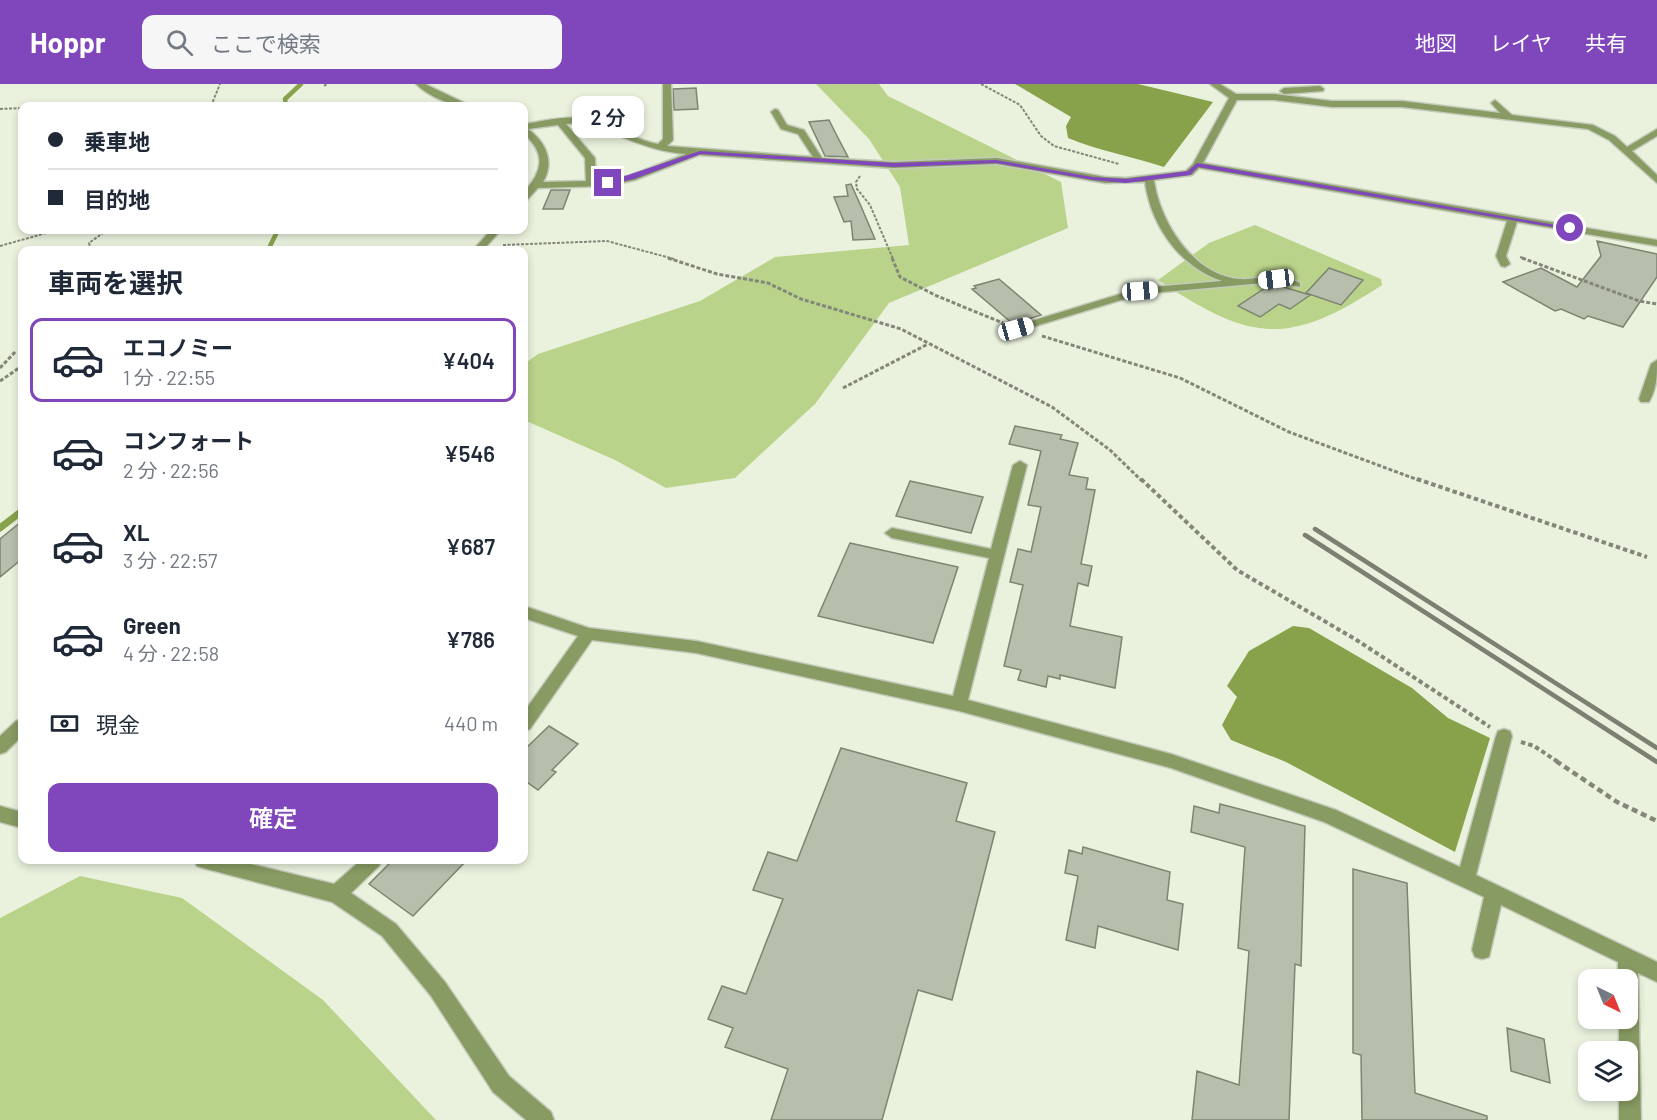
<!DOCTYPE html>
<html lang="ja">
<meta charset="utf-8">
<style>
:root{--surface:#fff;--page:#f6f6f7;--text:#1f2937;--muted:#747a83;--line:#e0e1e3;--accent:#8046bc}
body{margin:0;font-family:Barlow,"Noto Sans JP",sans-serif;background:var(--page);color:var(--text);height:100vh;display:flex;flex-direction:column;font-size:22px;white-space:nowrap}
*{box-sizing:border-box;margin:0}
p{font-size:20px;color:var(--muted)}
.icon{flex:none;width:33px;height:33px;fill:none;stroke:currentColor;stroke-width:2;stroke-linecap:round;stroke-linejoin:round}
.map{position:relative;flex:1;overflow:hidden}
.details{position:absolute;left:18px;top:162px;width:510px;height:618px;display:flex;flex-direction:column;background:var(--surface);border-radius:12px;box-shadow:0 3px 9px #0003}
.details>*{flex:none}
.guide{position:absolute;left:18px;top:18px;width:510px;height:132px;border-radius:12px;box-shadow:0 3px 9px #0003;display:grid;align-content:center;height:132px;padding:0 30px;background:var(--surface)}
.needle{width:39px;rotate:137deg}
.fabs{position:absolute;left:1578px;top:885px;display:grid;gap:12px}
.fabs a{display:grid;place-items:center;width:60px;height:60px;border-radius:12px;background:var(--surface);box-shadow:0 3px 9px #0003;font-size:30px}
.end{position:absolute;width:27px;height:27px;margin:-14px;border:8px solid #8046bc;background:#fff;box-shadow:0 0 0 3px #fff}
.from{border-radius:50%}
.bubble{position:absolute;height:42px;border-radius:12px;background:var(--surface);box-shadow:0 3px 9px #0003;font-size:20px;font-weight:600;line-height:42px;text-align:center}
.car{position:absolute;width:18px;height:36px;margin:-18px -9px;border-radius:8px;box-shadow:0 0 4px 2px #0007;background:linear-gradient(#fff 24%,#345 0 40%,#fff 0 76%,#345 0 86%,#fff 0)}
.guide b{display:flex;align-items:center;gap:21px;height:57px;font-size:22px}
.guide b+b{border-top:2px solid var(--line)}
.guide i{width:15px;height:15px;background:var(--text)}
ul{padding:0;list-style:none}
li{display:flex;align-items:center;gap:18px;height:84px;margin:0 12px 9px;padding:0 18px;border:3px solid transparent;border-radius:12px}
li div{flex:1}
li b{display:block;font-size:22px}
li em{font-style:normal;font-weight:600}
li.current{border-color:var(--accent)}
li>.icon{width:54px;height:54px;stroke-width:1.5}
h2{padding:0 30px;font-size:27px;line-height:72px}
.pay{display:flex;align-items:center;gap:15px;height:66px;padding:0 30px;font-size:22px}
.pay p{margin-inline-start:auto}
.cta{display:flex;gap:12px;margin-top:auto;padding:12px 30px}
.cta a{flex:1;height:69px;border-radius:12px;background:var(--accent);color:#fff;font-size:24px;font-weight:600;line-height:69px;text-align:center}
header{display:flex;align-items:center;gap:36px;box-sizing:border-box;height:84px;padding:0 30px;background:var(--accent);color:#fff}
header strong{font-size:28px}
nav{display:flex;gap:33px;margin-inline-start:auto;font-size:21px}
.search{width:420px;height:54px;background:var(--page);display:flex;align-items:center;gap:15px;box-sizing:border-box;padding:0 21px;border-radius:12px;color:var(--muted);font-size:22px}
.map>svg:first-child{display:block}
.green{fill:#bad38a}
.water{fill:#87a24b}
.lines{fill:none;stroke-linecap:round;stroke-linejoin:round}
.stream-far1{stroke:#87a24b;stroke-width:4.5}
.stream{stroke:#87a24b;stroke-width:7}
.building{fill:#b7beab;stroke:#7d8471;stroke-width:1.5}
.minor-casing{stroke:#c4cbba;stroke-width:3}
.path-far3{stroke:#82877a;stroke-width:2;stroke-dasharray:3 1.5;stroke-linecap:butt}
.path-far2{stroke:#82877a;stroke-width:3;stroke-dasharray:4 2;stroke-linecap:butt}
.path-far1{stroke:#82877a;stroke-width:4;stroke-dasharray:4.5 3;stroke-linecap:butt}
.path{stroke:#82877a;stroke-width:4.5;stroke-dasharray:6 4;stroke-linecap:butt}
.minor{fill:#889b63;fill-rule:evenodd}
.rail{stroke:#7c8073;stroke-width:4.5}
.route{fill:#8046bc}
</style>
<header>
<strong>Hoppr</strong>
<div class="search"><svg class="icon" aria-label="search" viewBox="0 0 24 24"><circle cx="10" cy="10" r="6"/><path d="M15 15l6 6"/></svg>ここで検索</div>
<nav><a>地図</a><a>レイヤ</a><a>共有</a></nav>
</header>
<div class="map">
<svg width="1657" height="1036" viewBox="0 0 1657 1036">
<rect width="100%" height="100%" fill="#eaf2de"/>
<path class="green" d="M816,0h63l9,12 173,86 7,46 -179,75 -74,101 -80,74 -69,10 -51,-28 -91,-40v-56l14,-10 162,-53 75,-44 134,-12 -9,-58 -31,-48z
M1255,141l126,54 1,6c-94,62 -131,57 -224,-5l51,-37z
M80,792l102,22 141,102 113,120h-436v-202z"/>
<path class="water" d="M1015,0h123l75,18 -49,65c-33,-11 -65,-16 -96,-29l-2,-12 5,-9z
M1293,542l16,2 103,60 36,30 42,20 -35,114 -169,-90 -55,-22 -9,-15 15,-28 -10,-11 22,-35z"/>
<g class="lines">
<path class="stream-far1" d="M286,22l-1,-7 16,-15
M268,166l10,-20"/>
<path class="stream" d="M0,444l22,-17"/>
</g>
<path class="building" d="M696,4l2,21 -24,1 -1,-21z
M829,36l7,14 12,23 -23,-1 -16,-34z
M851,100l9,20 15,35 -22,1 -2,-19 -7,1 -10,-25 14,-1 -2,-11z
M551,106h19l-7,19h-20z
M1597,157l60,13v23l-34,50 -35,-11 -4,3 -23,-10 -6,2 -52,-29 38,-14 36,19 24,-31z
M1329,184l34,12 -22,25 -35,-12z
M999,195l42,36 -28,9 -41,-35 4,-1 -2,-2z
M1277,201l33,10 -20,14 -11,-5 -19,13 -22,-11 27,-18 4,2z
M1015,342l47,9 -2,4 18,4 -9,32 19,3 -2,11 9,1 -14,74 11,2 -4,20 -10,-3 -8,43 52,11 -7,51 -55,-13v4l-12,-3 -2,11 -28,-7 3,-10 -17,-4 19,-81 -13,-3 8,-33 13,3 10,-45 -13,-2 13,-54 -32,-7z
M910,397l73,16 -12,36 -75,-17z
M22,437v38l-22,18v-38z
M850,459l108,24 -25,76 -115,-27z
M549,642l29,18 -26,26 4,2 -18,18 -14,-10v-30z
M841,664l126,35 -11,38 39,11 -43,168 -34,-10 -36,130h-111l17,-51 -63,-22 8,-19 -25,-9 14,-33 24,8 37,-95 -30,-9 15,-38 29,9z
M1220,720l85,22 -4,140 -6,-2 -6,156h-97l5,-49 42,14 10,-134 -11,-3 7,-101 -54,-15 3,-26 25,7z
M1083,763l87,25 -3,28 16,4 -5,46 -80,-24 -3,22 -29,-8 12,-64 -13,-3 4,-23 13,4z
M393,776h74l-54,56 -44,-32z
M1353,785l54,14 8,210 72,23v4h-125l-1,-65 -8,-2z
M1507,944l37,11 6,44 -39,-12z"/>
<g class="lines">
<defs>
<path id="minor" d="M416,0h9l46,22c-17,2 -43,-10 -55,-22z
M663,0h8l2,56 -6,6 146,11 -15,-23 -17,-5 -10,-17 4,-3 3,1 9,15 17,5 18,28 71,4 104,-4 108,19 21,1 60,-7 7,-7 36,-66 -19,-14h10l16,10h38l58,7h70l98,12 -9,-10 4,-3 17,15 81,10 22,11 12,11 30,-18v7l-25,15 25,24v8l-48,-43 -21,-11 -186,-22h-70l-58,-7h-37l-34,63 454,77v6l-140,-24 -11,34 4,8 -5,3 -4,-1 -5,-10 11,-35 -308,-53 -7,7 -38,5c6,43 40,96 86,99 12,1 25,-4 37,-3 8,1 16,4 23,7v4l-24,-5 -135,12 -125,38 -4,-1v-4l128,-39 82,-7c-42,-14 -71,-55 -77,-99l-40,1 -108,-19 -104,4 -194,-13 -64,25 -27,6 -70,2 -11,12 -3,1v-9c18,-20 23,-38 0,-58v-10c17,-2 37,-8 55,-6 28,3 52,21 79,26l5,-5zM576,39c39,7 67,28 110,31l-57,22 -33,4 -1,-22 -29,-34zM558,41l27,33 1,23 -43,1c12,-20 3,-40 -15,-53z
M1320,2l4,3 -1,2 -39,3 -4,-3 4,-3z
M491,146h10l-18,20h-10z
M1657,276c0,16 0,28 -8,42h-8l-2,-3 12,-35z
M1020,377l7,4 -59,235 203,54 165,56 124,57 36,-131 2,-5 6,-2 6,2 2,5 -36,139 181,87v20l-19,-9 3,147h-22v-30h9v-38h-9v-34h9v-38h-10v-18l-117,-57 -12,52 -7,2 -7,-2 -3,-7 12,-53 -160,-75 -153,-54 -212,-57 -263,-58 -104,-13 -62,89 -6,2v-19l54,-76 -54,-18v-12l65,22 107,13 257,55 36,-138 -97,-20 -7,-5 7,-5 99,21 22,-84z
M22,635v17l-16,16 -6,2v-18l16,-15z
M0,722l22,6v16l-22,-6z
M194,776h40l100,24 27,-24h21l-3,6 -28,27 45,31 49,58 64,94 42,36 3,8h-28l-33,-28 -62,-96 -49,-60 -50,-34 -129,-34 -6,-2z"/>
</defs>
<use href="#minor" class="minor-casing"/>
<path class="path-far3" d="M981,0l39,21 21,31 13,10 65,18
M324,2l3,-2
M47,22h12
M211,22l9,-22
M0,25l22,-1
M860,92l-4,6 1,7 13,16 23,54
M503,161l104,-4 67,18
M0,162l57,-16
M91,166l-2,-7 18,-13
M1520,173l6,2"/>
<path class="path-far2" d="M668,174l49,16 51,9 33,16 100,30 151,78 58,43 32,31
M892,174l8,19 37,19 66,27
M1522,174l117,43 18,3
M1042,252l138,42 109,54 132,49
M0,284l16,-17
M0,297l22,-15
M843,304l85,-44"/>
<path class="path-far1" d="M1141,395l96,91 118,69 135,88
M1417,395l230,78
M1521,658l13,4 24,16"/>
<path class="path" d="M1556,677l61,41 40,19"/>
<use href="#minor" class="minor"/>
<path class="rail" d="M1315,445l342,219
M1305,451l352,227"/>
</g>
<path class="route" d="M700,67l194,12 102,-3 97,17 33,2 62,-8 9,-8 376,65 -3,2 -372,-63 -8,8 -64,8 -33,-3 -97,-17 -102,4 -193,-13 -67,25 -26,6 -4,-2z"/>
</svg>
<div class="fabs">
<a><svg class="needle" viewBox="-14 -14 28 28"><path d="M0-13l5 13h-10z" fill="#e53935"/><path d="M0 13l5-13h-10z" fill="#747a83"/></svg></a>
<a><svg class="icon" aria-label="layers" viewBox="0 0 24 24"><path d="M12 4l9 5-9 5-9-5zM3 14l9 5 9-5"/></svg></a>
</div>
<i class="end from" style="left:1570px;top:144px"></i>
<i class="end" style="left:608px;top:99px"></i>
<div class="bubble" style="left:572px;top:12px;width:72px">2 分</div>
<i class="car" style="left:1276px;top:195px;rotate:263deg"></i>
<i class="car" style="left:1140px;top:207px;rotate:86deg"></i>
<i class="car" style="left:1016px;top:245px;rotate:74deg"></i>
<div class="guide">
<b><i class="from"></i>乗車地</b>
<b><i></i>目的地</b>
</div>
<section class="details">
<h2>車両を選択</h2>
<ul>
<li class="current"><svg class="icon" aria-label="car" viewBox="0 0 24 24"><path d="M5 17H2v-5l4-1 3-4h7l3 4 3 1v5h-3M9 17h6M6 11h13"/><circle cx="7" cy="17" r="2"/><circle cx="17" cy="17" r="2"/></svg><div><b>エコノミー</b><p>1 分 · 22:55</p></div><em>¥404</em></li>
<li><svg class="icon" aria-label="car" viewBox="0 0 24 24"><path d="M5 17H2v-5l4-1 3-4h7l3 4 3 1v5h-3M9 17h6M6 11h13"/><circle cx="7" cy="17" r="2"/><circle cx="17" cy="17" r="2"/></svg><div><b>コンフォート</b><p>2 分 · 22:56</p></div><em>¥546</em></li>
<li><svg class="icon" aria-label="car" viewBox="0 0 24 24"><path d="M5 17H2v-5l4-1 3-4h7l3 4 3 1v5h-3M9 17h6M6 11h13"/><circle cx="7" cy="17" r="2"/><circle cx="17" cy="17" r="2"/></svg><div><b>XL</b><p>3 分 · 22:57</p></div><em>¥687</em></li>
<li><svg class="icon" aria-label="car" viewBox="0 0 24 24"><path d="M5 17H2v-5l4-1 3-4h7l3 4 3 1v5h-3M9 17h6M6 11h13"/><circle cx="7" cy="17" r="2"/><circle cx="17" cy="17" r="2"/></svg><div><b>Green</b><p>4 分 · 22:58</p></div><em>¥786</em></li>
</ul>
<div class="pay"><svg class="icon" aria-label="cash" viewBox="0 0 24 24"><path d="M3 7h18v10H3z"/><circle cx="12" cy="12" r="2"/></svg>現金<p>440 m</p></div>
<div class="cta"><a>確定</a></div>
</section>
</div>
